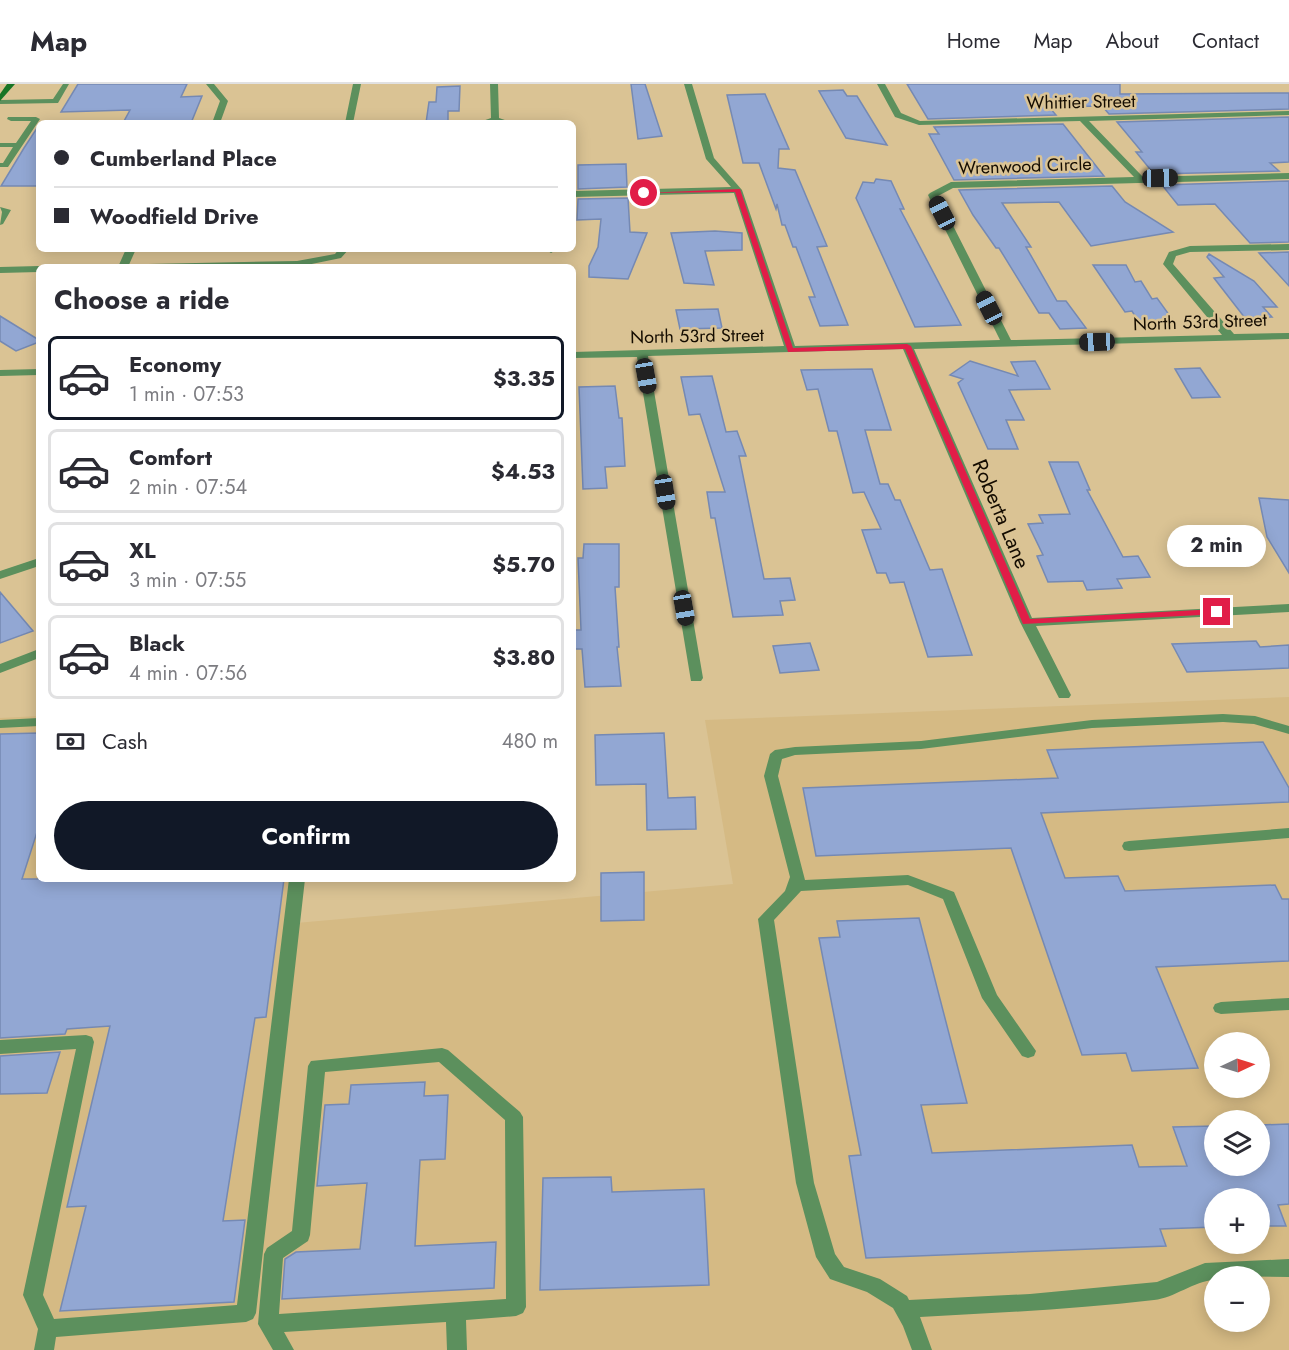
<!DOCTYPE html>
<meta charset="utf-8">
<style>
:root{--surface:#fff;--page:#f2f2f3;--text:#2b2b33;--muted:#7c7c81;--line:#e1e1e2;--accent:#111827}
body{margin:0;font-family:Jost,sans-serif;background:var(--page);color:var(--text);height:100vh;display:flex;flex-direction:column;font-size:22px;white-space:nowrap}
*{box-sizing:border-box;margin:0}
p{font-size:20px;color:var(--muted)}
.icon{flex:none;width:33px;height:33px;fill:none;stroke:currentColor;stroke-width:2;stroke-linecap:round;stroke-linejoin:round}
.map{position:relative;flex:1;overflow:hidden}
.sheet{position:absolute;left:36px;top:180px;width:540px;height:618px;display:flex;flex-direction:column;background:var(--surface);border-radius:9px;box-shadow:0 3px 15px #0003}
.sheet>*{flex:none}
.hud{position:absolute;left:36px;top:36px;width:540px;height:132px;border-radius:9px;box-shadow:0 3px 15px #0003;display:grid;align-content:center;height:132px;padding:0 18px;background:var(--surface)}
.needle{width:39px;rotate:86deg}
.controls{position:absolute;left:1204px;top:948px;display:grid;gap:12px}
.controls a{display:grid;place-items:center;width:66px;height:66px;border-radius:50%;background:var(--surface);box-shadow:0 3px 15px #0003;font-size:30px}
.end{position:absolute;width:27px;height:27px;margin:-14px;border:8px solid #e11d48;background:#fff;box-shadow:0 0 0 3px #fff}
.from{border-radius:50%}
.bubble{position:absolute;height:42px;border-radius:21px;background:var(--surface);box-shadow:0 3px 15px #0003;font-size:20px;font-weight:700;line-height:42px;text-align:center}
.car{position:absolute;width:18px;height:36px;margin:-18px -9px;border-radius:8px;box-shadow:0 0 4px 2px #0007;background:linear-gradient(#222 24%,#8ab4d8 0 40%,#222 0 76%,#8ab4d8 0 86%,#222 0)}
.hud b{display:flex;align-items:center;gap:21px;height:57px;font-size:22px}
.hud b+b{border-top:2px solid var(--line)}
.hud i{width:15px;height:15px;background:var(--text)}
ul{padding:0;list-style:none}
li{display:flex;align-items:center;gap:18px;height:84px;margin:0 12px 9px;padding:0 6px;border:3px solid var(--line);border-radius:9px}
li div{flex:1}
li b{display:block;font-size:22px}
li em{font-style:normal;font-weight:700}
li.active{border-color:var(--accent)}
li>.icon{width:54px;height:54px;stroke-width:1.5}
h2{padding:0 18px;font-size:27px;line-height:72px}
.pay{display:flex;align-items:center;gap:15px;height:66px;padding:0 18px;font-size:22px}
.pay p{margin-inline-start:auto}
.cta{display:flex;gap:12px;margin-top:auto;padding:12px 18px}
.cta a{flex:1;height:69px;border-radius:36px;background:var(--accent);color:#fff;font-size:24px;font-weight:700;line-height:69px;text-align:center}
header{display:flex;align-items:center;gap:36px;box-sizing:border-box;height:84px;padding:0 30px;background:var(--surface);border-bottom:2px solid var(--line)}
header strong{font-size:28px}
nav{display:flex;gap:33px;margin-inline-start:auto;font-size:21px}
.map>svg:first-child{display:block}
.built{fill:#d5ba84;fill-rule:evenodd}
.building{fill:#92a7d3;stroke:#7589b3;stroke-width:1.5}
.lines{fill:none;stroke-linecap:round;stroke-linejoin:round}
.lane{fill:#5c905d;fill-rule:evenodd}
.street{fill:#5c905d;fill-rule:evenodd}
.secondary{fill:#187425;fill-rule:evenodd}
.route{fill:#e11d48}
.labels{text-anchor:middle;stroke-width:5;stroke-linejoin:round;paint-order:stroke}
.far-street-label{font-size:18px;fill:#140c00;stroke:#dac394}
.street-label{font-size:21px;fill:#140c00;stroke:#dac394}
</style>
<header>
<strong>Map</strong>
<nav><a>Home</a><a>Map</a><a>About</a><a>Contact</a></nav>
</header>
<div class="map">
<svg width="1289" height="1266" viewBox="0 0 1289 1266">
<rect width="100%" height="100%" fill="#dac394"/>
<path class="built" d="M1289,613v653h-1289v-632l39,-2v163h252l-6,45 448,-40 -28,-164zM1215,958h45v46h-45zM1215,1036h45v46h-45zM1215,1114h45v46h-45zM1215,1192h45v46h-45z"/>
<path class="building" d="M78,0h109l-6,13 21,-1 -11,27h-68l7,-13 -69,2z
M631,0h14l17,52 -24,3z
M907,0h213v10l169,-1v16l-180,5 -7,-8 -53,1 7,8 -128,4z
M460,2l-1,25h-11v12h-22l3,-21h7l1,-15z
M843,6l4,6h10l30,49 -41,-7 -27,-47z
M765,10l24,55h-10l-1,19 17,2 32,76 -10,1 31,78 -28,1 -11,-29h6l-19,-50h-3l-8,-22h-3l-5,-21 -1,5 -17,-46h-16l-16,-68z
M1289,33v45l-19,1 9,8 -125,3 -18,-22h6l-25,-30z
M1063,40l41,52 -150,4 -25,-46h10l-5,-7z
M39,41v61h-38l23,-38z
M626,80l1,23 -49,2v-24z
M876,95l15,2 13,28h-4l61,116 -46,2 -59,-129 7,-16 11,1z
M1289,97v61l-39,1 -35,-39 -37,1 -16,-20z
M1112,102l13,16 48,30 -82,14 -32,-44 -57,1 29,44h-5l31,54h9l20,27 -26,1 -11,-16h-10l-40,-65h-3l-23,-33 -14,-25z
M628,114l2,34 17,1 -19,46 -39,-2v-11l9,-19 3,-28 -24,1 1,-21z
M715,147l27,2v17l-37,1 9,34 -30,-2 -13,-50z
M1289,168v34l-30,-33z
M1209,170l45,27 23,26h-14l9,10 -27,1 -31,-40 10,-1 -17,-20z
M1093,181h33l9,17 6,-1 11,18 5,-1 18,25 -35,1 -8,-13 -7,1z
M718,225l4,19 -42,1 -4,-19z
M0,232l39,24v2l-23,9 -16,-10z
M970,277l48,15 -7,-14 24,-1 4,7 11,21 -41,1 15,30h-18l12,29h-30l-30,-66 5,-4 -13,-4z
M1200,284l20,29 -28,1 -17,-29z
M872,285l19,61h-26l15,54h8l7,16h5l30,70 12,-1 30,86 -44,2 -24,-75 -14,1 -4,-10h-9l-15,-43 19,-1 -17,-37 -11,1 -16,-62h-8l-11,-42 -11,1 -6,-20z
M712,292l14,56 11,-1 9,25h-7l25,123 26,-1 5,22 -15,1 3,14 -50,2 -18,-99h-4l-4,-26h18l-25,-78 -11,1 -8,-38z
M615,302l4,32h3l3,48 -20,1 2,21 -24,1 -4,-102z
M1049,378h29l12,28h-3l36,67 15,-1 12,21 -33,2 5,9 -35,2 -4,-9 -35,1 -11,-26 6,-1 -15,-31 15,-1 -4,-8 31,-1z
M1259,414l30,2v73l-22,-36z
M584,460h35v43h-4l4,60h-2l4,39 -36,1 -3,-38h-9v-19h8l-3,-72h5z
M0,508l33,39 -33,12z
M1256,557l4,6 29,-2v23l-102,4 -15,-28z
M810,559l9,27 -39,3 -7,-27z
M39,649v93l-17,53h262l-18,138 -11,1 -32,203 22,-1 -11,82 -174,9 26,-105 -19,1 43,-181 -43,3 -2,5 -65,4v-304z
M664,649l4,65 27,-1 1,32 -49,1 -1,-46 -50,1 -1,-50z
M1263,658l26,46v14l-248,11 24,65 53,-2 7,15 150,-6 7,14h7v62l-133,6 42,101 -66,3 -6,-18 -44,2 -71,-207 -195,8 -13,-68 255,-10 -11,-28z
M644,788v48l-43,1v-48z
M919,834l48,185 -46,2 11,48 200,-8 7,22 48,-1 -14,-39 42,-1v40h45v-41l29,-1v80l-11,1 8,21h-26v-28h-45v29l-55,2 6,17 -300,12 -17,-102 12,-1 -42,-217 21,-1 -3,-16z
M60,968l-13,41 -47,1v-38z
M425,998l-1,14 24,-1 -3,64 -25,1 -5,86 81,-4 -2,46 -212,11 3,-40 11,-7 64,-3 7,-66 -50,3 8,-81 24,-1 2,-19z
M611,1093l1,15 92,-3 5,96 -169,5 3,-112z"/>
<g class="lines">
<path class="lane" d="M63,0h6l-11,19 -58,1v-4l53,-1z
M8,33h28l4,2 -32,48h-8v-4h3l10,-16h-13v-4h16l15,-22h-20l-4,-2z
M0,123l11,3 -8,14 -3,1 2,-13z
M1223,630l32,2 34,10v8l-35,-10 -31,-2 -131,6 -171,21 -126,6 -13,4 -4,17 27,104 103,-5 46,17 43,103 39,56 -2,5 -6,2 -6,-2 -40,-58 -39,-99 -35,-14 -107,6 -27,29 40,263 21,71 9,13 36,12 27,17 2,4 121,-6 127,-12 48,-19 84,-4v18l-74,-1v4c-22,1 -40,18 -61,20 -78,9 -156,13 -234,17l12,33h-20l-9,-24 -10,-18 -26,-16 -37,-13 -14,-22 -20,-74 -38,-264 27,-28 5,-14 -26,-101 6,-22 5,-4 20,-3 126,-6 171,-21z
M39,634v8l-39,2v-8z
M1289,744v10l-160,13 -5,-1 -2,-4 2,-4 5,-1z
M289,795h16l-49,434 -3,6 -7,3 -190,15 -2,13h-20l4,-21 -15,-34 53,-246 -76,5v-14l86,-5 6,2 2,5 -51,253 11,24 183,-14z
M1289,914v12l-68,4 -6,-2 -2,-4 2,-4 6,-2z
M442,964l6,2 72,62 3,5 3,190 -3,6 -7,3 -50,4 1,30h-20l-1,-28 -162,10 10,18h-21l-15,-26 6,-70 3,-6 25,-17 16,-165 3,-5zM439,978l66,58 1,179 -227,15 4,-56 25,-17 2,-6 15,-163z"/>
<path class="street" d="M206,0h8l14,17 -8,22h-8l8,-22z
M353,0h8l-8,39h-8z
M490,0h8l1,34 15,5h-37l14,-5z
M684,0h8l22,74 28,32 53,156 205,-6 -72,-145 2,-2 21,-11 183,-5 -54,-56 -161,4 -24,-8 -18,-33h8l16,29 19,8 369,-10v4l-200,6 54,56 146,-4v6l-336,9 -15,8 73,144 211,-5 -59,-71 6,-12 21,-6 99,-2v6l-99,2 -14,4 -3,8 61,70 55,-1v6l-375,10 118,269 257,-14v8l-253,14 35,69 -2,3h-10l-39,-76 -117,-273 -255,7 55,322 -2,3h-10l-54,-324 -64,1v-6l211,-6 -50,-153 -161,4v-6l158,-4 -25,-28z
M126,165h10l-8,18h-10z
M339,165h10l-8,9 -44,9h-154l5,-3 149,-3 38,-7z
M545,165h10l1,1 -5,3z
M0,183l39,-1 4,1h-4v5l-39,1z
M39,285v6l-39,1v-6z
M39,474v8l-39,13v-8z
M39,565v9l-39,15v-9z"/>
<path class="secondary" d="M7,0h8l-15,17v-7z"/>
</g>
<path class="route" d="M740,105l53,159 114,-4 4,2 119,273 187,-10 4,1v4l-198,10 -118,-275 -117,3 -53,-160 -94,1z"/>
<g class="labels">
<g class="far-street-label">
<text transform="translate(1081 18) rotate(-1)" y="6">Whittier Street</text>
<text transform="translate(1025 82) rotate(-2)" y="6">Wrenwood Circle</text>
<text transform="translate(1200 238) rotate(-2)" y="6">North 53rd Street</text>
<text transform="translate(697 252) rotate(-1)" y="6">North 53rd Street</text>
</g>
<g class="street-label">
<text transform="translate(1001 430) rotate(67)" y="7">Roberta Lane</text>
</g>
</g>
</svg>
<div class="controls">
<a><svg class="needle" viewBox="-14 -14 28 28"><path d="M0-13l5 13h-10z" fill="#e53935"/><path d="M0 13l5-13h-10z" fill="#7c7c81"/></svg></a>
<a><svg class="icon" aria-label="layers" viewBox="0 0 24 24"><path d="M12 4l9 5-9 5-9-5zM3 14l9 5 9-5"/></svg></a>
<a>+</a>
<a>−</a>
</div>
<i class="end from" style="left:644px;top:109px"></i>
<i class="end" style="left:1217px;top:528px"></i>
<div class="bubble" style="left:1167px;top:441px;width:99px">2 min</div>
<i class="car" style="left:1160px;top:94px;rotate:89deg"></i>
<i class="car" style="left:942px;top:129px;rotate:333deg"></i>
<i class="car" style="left:989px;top:224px;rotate:333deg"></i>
<i class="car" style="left:1097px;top:258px;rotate:268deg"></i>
<i class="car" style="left:646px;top:292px;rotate:170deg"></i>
<i class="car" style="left:665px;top:408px;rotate:171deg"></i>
<i class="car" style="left:684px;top:524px;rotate:170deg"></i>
<div class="hud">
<b><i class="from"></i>Cumberland Place</b>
<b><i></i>Woodfield Drive</b>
</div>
<section class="sheet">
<h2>Choose a ride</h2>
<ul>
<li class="active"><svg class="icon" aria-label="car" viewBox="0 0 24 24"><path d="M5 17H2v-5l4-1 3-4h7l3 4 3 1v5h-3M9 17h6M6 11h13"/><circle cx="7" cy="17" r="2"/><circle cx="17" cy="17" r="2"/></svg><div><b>Economy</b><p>1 min · 07:53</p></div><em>$3.35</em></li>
<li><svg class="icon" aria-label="car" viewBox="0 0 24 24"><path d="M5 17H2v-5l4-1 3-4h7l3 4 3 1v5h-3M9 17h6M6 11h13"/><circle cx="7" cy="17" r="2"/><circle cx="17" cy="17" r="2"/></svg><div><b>Comfort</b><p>2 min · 07:54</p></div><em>$4.53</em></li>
<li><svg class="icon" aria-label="car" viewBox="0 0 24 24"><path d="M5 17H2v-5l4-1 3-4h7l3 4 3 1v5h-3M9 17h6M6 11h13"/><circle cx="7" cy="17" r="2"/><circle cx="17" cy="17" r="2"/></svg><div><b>XL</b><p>3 min · 07:55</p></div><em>$5.70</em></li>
<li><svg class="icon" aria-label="car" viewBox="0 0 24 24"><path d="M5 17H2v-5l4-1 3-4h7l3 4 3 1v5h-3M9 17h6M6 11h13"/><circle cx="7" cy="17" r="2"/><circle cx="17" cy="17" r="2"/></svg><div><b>Black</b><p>4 min · 07:56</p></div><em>$3.80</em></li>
</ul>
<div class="pay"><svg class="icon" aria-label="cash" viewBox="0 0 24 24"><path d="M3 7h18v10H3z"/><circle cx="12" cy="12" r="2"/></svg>Cash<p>480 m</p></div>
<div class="cta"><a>Confirm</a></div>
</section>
</div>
